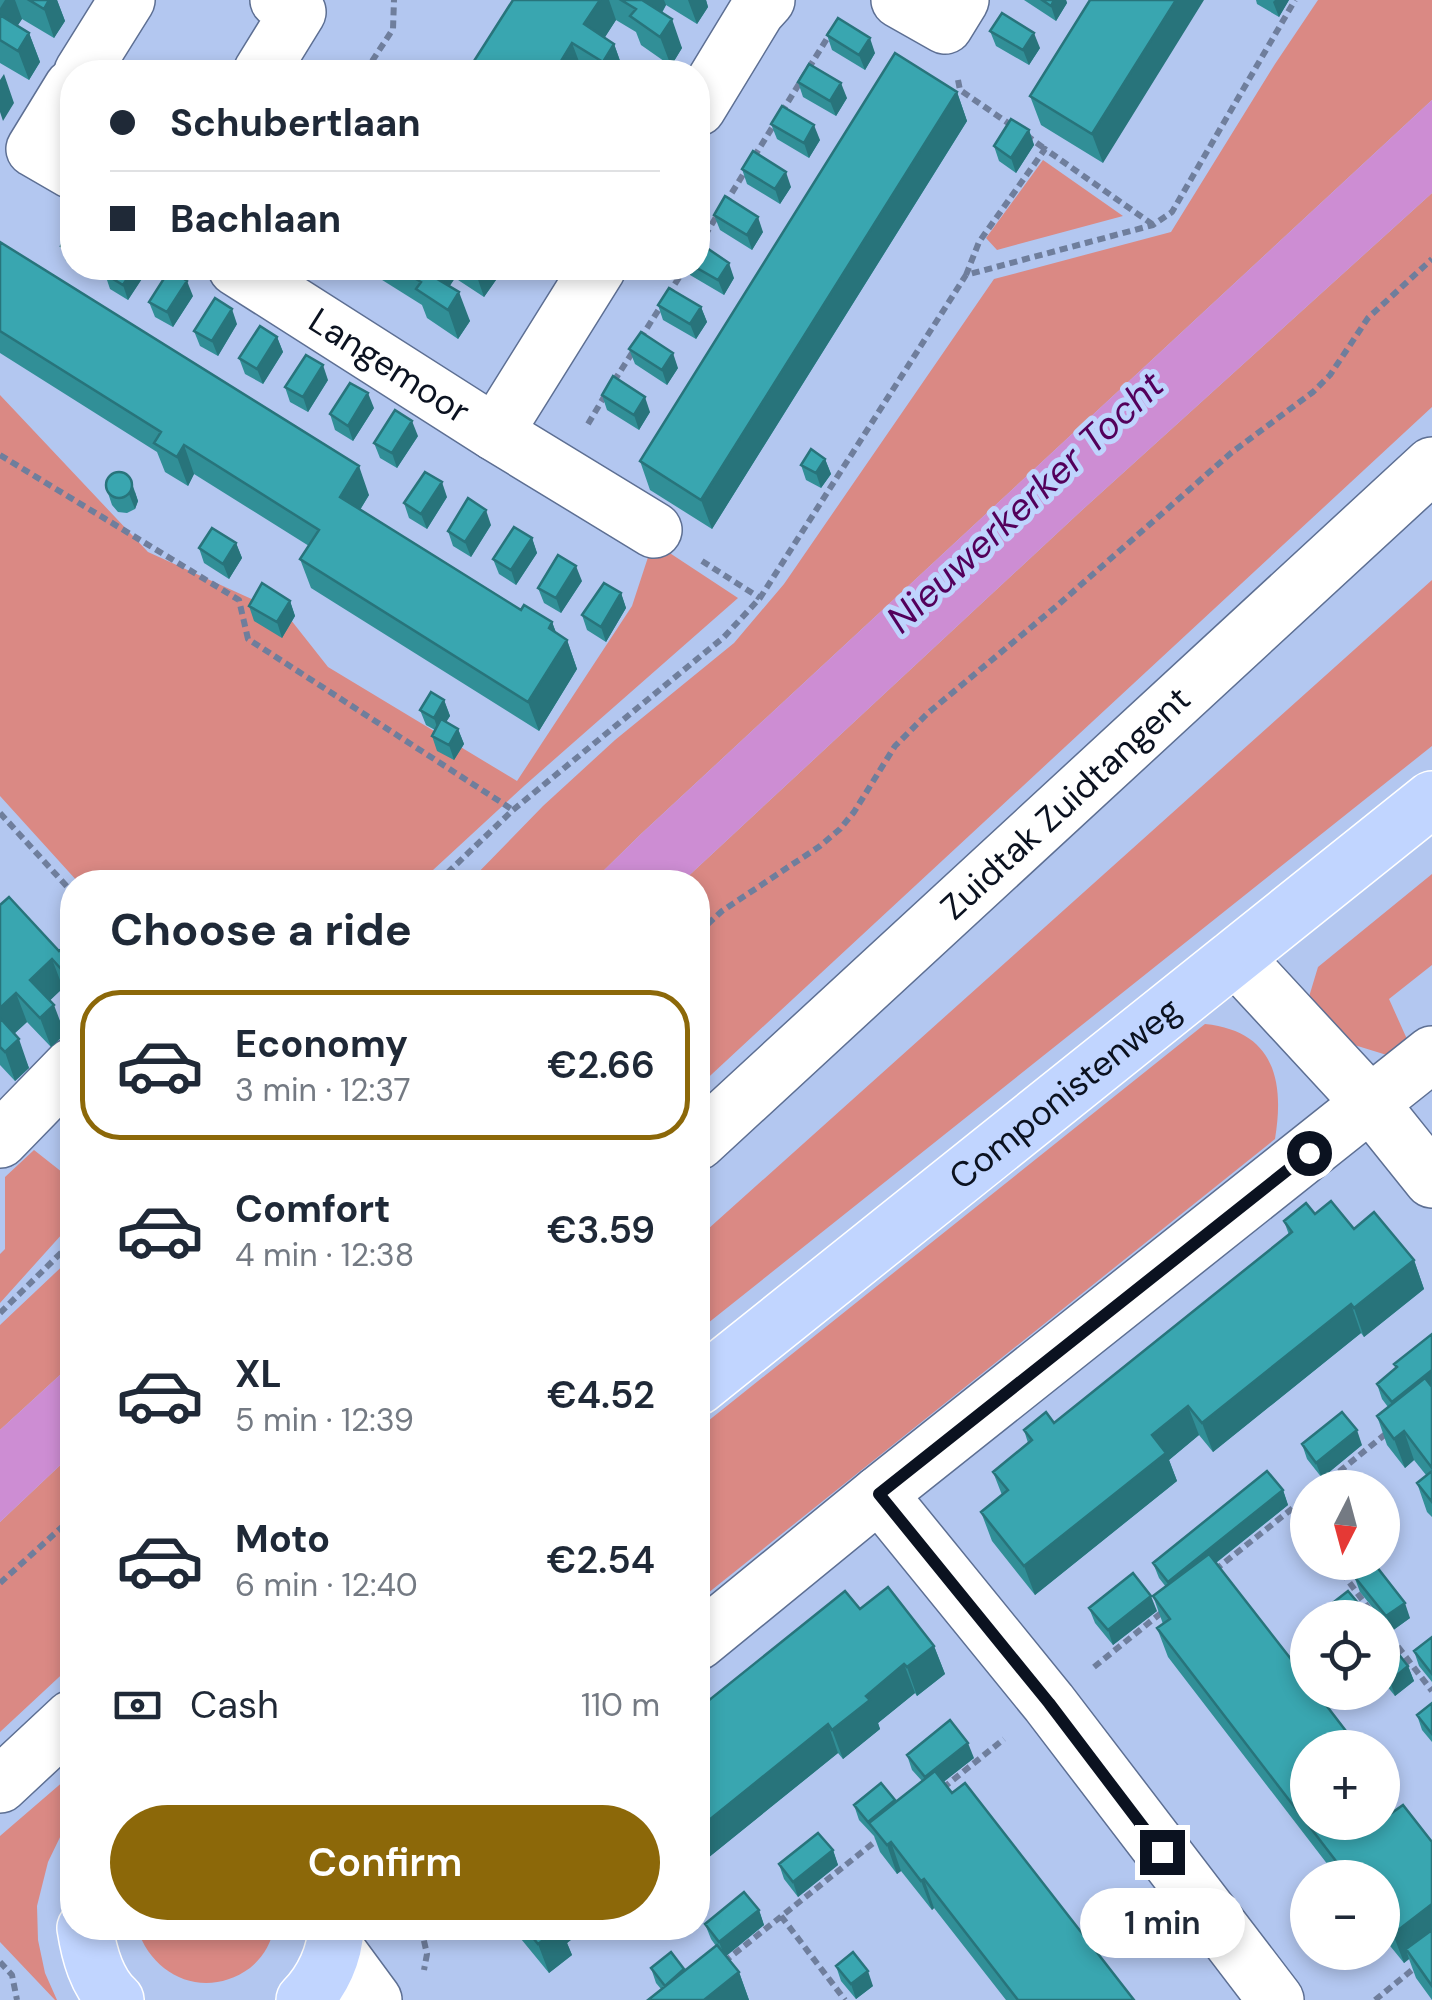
<!DOCTYPE html>
<meta charset="utf-8">
<style>
:root{--surface:#fff;--page:#f2f2f3;--text:#1f2937;--muted:#747a83;--line:#e0e1e3;--accent:#8c6809}
body{margin:0;font-family:"DM Sans",sans-serif;background:var(--page);color:var(--text);height:100vh;display:flex;flex-direction:column;font-size:38px;white-space:nowrap}
*{box-sizing:border-box;margin:0}
p{font-size:32px;color:var(--muted)}
.icon{flex:none;width:55px;height:55px;fill:none;stroke:currentColor;stroke-width:2;stroke-linecap:round;stroke-linejoin:round}
.map{position:relative;flex:1;overflow:hidden}
.side{position:absolute;left:60px;top:870px;width:650px;height:1070px;display:flex;flex-direction:column;background:var(--surface);border-radius:40px;box-shadow:0 5px 15px #0003}
.side>*{flex:none}
.banner{position:absolute;left:60px;top:60px;width:650px;height:220px;border-radius:40px;box-shadow:0 5px 15px #0003;display:grid;align-content:center;height:220px;padding:0 50px;background:var(--surface)}
.needle{width:65px;rotate:186deg}
.fabs{position:absolute;left:1290px;top:1470px;display:grid;gap:20px}
.fabs a{display:grid;place-items:center;width:110px;height:110px;border-radius:50%;background:var(--surface);box-shadow:0 5px 15px #0003;font-size:50px}
.end{position:absolute;width:45px;height:45px;margin:-22px;border:12px solid #0b1220;background:#fff;box-shadow:0 0 0 5px #fff}
.from{border-radius:50%}
.bubble{position:absolute;height:70px;border-radius:35px;background:var(--surface);box-shadow:0 5px 15px #0003;font-size:32px;font-weight:600;line-height:70px;text-align:center}
.banner b{display:flex;align-items:center;gap:35px;height:95px;font-size:38px}
.banner b+b{border-top:2px solid var(--line)}
.banner i{width:25px;height:25px;background:var(--text)}
ul{padding:0;list-style:none}
li{display:flex;align-items:center;gap:30px;height:150px;margin:0 20px 15px;padding:0 30px;border:5px solid transparent;border-radius:40px}
li div{flex:1}
li b{display:block;font-size:38px}
li em{font-style:normal;font-weight:600}
li.selected{border-color:var(--accent)}
li>.icon{width:90px;height:90px;stroke-width:1.5}
h2{padding:0 50px;font-size:45px;line-height:120px}
.pay{display:flex;align-items:center;gap:25px;height:110px;padding:0 50px;font-size:38px}
.pay p{margin-inline-start:auto}
.button{display:flex;gap:20px;margin-top:auto;padding:20px 50px}
.button a{flex:1;height:115px;border-radius:60px;background:var(--accent);color:#fff;font-size:40px;font-weight:600;line-height:115px;text-align:center}
.map>svg:first-child{display:block}
.green{fill:#da8984}
.water{fill:#cd8dd3}
.lines{fill:none;stroke-linecap:round;stroke-linejoin:round}
.minor-casing{stroke:#5d6f93;stroke-width:58}
.major-casing{stroke:#fff;stroke-width:58}
.path{stroke:#6f7e9c;stroke-width:6;stroke-dasharray:8 5;stroke-linecap:butt}
.minor{stroke:#fff;stroke-width:55}
.major{stroke:#c1d5ff;stroke-width:55}
.wall{fill:#318f97}
.shaded-wall{fill:#28747b}
.building{fill:#39a6b0;stroke:#28747b;stroke-width:2.5}
.route{stroke:#0b1220;stroke-width:12}
.labels{text-anchor:middle;stroke-width:10;stroke-linejoin:round;paint-order:stroke}
.street-label{font-size:35px;fill:#0b1220;stroke:#bfd4fd}
.water-label{font-size:38px;font-style:italic;fill:#53005b;stroke:#bfd4fd}
</style>
<div class="map">
<svg width="1432" height="2000" viewBox="0 0 1432 2000">
<rect width="100%" height="100%" fill="#b3c7f0"/>
<path class="green" d="M1318,0h114v100l-791,734 -49,48h-123l74,-76 72,-66 119,-97 50,-59 210,-305 177,-47 104,-168z
M1043,160l80,56 -126,34 -11,-12z
M1432,193v214l-734,680v-205h-16l399,-371z
M0,395l148,157 139,63 41,52 189,114 115,-175 21,-64 85,56 -214,188 -104,96h-342l-78,-86z
M1432,580v166l-734,585v-93z
M1432,874v91l-43,34 22,49 -21,8 -68,-21 -17,-25 13,-43z
M1205,1024c68,7 80,55 70,115l-577,462v-172z
M34,1150l38,30v43l-72,80v-49l5,-5v-72z
M72,1257v107l-72,66v-105z
M72,1454v211l-72,67v-210z
M72,1774v46l-9,11 -15,31 -11,44 1,34 7,33 12,27h-2l-55,-58v-106z
M137,1928h137c-3,16 -11,29 -24,40 -44,32 -97,10 -113,-40z"/>
<path class="water" d="M1432,100v93l-351,318 -399,371h-90l49,-48z
M72,1364v90l-72,68v-92z"/>
<g class="lines">
<defs>
<g id="minor">
<path d="M899,0l46,26 16,-26"/>
<path d="M82,72l45,-72"/>
<path d="M261,72l37,-60 -20,-12"/>
<path d="M72,87l-38,62 38,22"/>
<path d="M698,108l59,-97 10,-11"/>
<path id="s1" d="M236,268l259,165 159,97"/>
<path d="M495,433l103,-165"/>
<path d="M1235,957l136,147 61,76"/>
<path d="M0,1140l72,-74"/>
<path id="s2" d="M698,1142l734,-677"/>
<path d="M879,1494l170,209 227,297"/>
<path d="M698,1642l181,-148 553,-440"/>
<path d="M0,1785l72,-67"/>
<path d="M335,1947l39,53"/>
</g>
<g id="major">
<path id="s3" d="M698,1387l734,-588"/>
<path d="M85,1928c4,25 11,54 31,72"/>
<path d="M304,2000c19,-19 31,-46 32,-72"/>
</g>
</defs>
<use href="#minor" class="minor-casing"/>
<use href="#major" class="major-casing"/>
<path class="path" d="M365,72l28,-43 1,-29
M958,80l2,10 51,35
M1026,135l19,14
M754,157l77,-125
M725,204l22,-36
M698,247l20,-33
M966,275l13,-33 66,-93 107,75
M640,339l45,-71
M614,381l20,-31
M588,424l19,-32
M0,455l239,145 9,39 265,171
M702,561l58,37
M0,813l72,79
M438,882l75,-72 211,-173 36,-39 206,-323 187,-50 19,-13 123,-212
M698,933l24,-22 98,-65 20,-17 14,-17 41,-66 33,-33 131,-109 172,-151 82,-61 17,-17 38,-57 64,-59
M0,1313l72,-71
M1319,1488l69,-56
M1293,1508l15,20
M1334,1562l42,56
M1215,1570l93,-74
M0,1583l72,-65
M1382,1626l50,65
M1094,1667l72,-58
M943,1788l61,-49
M781,1916l64,84
M421,1928l6,26 -3,16
M0,1962l12,13 5,25
M724,1962l158,-126
M1375,2000l42,-34"/>
<use href="#minor" class="minor"/>
<use href="#major" class="major"/>
</g>
<path class="wall" d="M0,0h57l8,21 -11,17 -32,-19 -5,7 12,7 11,29 -11,18 -29,-17z
M513,0h193l2,7 -11,17 -31,-19 -4,8 20,35 -11,18 -30,-21 -5,-13 -20,-12 -12,18 10,6 10,28h-157z
M1024,0h42l1,3 -11,18z
M1090,0l13,163 -62,-38 -11,-29z
M1256,0h33l-10,17 -22,-13z
M990,31l50,17 -11,17 -33,-19z
M827,35l48,18 -10,17 -33,-20z
M798,82l49,16 -11,18 -33,-19z
M957,92l10,29 -255,408 -62,-39 -10,-29z
M771,124l49,16 -11,18 -32,-19z
M1029,130l5,15 -18,28 -17,-12 -5,-15z
M742,169l49,18 -11,17 -33,-20z
M714,215l49,17 -11,18 -32,-20z
M72,227v38l-6,-4 -5,-15z
M0,242l369,253 -9,15 161,100 31,12 4,11 11,7 10,29 -38,62 -228,-143 -11,-29 9,-13 -115,-72 -6,12 -23,-14 -8,-20 -157,-99z
M109,268h40l-21,32 -18,-11 -5,-15z
M369,268h122l5,12 -12,17 -29,-19 -6,8 21,35 -12,18 -31,-21 -5,-13 -51,-32z
M688,268h10l36,10 -10,17 -34,-20z
M193,296l-20,31 -18,-10 -6,-15z
M658,305l43,2 6,15 -11,17 -33,-19z
M237,324l-19,32 -18,-10 -6,-15z
M277,337l6,15 -20,32 -18,-10 -6,-16z
M629,349l49,19 -11,17 -32,-21z
M328,380l-20,32 -18,-10 -5,-15z
M602,395l48,17 -11,18 -32,-20z
M374,408l-21,33 -18,-11 -5,-16z
M418,436l-21,32 -17,-10 -6,-15z
M825,459l6,15 -10,14 -15,-8 -5,-15z
M107,490l28,2 3,9 -3,8 -8,4 -9,-1 -6,-7z
M447,497l-20,32 -18,-11 -5,-15z
M491,525l-20,32 -18,-11 -5,-15z
M532,538l5,15 -21,32 -17,-11 -6,-15z
M236,543l6,15 -13,21 -25,-16 -5,-15z
M582,581l-21,32 -17,-10 -6,-15z
M621,593l5,15 -20,34 -19,-12 -5,-15z
M290,601l5,15 -13,22 -28,-17 -5,-15z
M444,700l6,16 -4,6 12,7 6,15 -10,16 -17,-9 -5,-15 3,-6 -9,-5 -6,-15z
M0,905l59,46 13,2v46l-9,-11 -13,12 15,34 -14,13 -24,-25 -13,12 15,34 -14,13 -15,-16z
M1315,1214l39,15 60,31 10,29 -60,48 -3,-4 -148,119 -14,-17 -30,25 8,21 -142,114 -43,-54 -11,-29 21,-17 -9,-23 35,-29 -4,-13 30,-7 235,-188 -5,-14z
M1432,1334v183l-5,-5 -10,-29 9,-8 -12,-15 -9,8 -18,-23 -10,-29 11,-9 -6,-8 -5,-15 19,-16 -2,-4z
M1302,1444l60,1 -40,33 -15,-19z
M1283,1490l5,15 -72,58 92,185 78,69 46,25v158l-16,-22 -7,-19 -5,4 -22,-27v-58h-44l-170,-221 -11,-29 6,-4 -10,-28 13,-9 -7,-9 -6,-15z
M1354,1576l56,42 -18,13 -10,-11v-2h-1l-21,-26z
M1089,1608l68,3 -44,34 -18,-22z
M860,1609l74,37 11,28 -28,22 -2,-3 -37,30 2,6 -37,30 -5,-6 -140,113z
M1382,1633l26,33 6,15 -19,15 -13,-16z
M1432,1637v45l-13,-16 -5,-15z
M1432,1703v39l-10,-12 -5,-15z
M907,1755l67,3 -31,24 191,218h-128l-72,-92 -2,2 -31,-39 -4,3 -17,-22 -6,-16 -15,-16 -5,-15 42,-3 26,-21 -10,-11z
M833,1850l5,15 -40,32 -14,-18 -5,-15z
M759,1910l5,15 -38,31 13,16 10,28h-101l13,-11 -5,-6 -5,-15 34,3 31,-25 -5,-7 -6,-15z
M512,1928h74l-19,15 5,12 -23,18z
M836,1966l37,20 -17,13 -15,-18z"/>
<path class="shaded-wall" d="M5,0h10l7,19 -15,23 -7,-20v-14z
M49,0h8l8,21 -11,17 -10,-29z
M600,0h9l7,20 -21,33 -11,-29z
M641,0h23l2,5 -14,24z
M688,0h18l2,7 -11,17z
M1054,0h12l1,3 -11,18 -5,-15z
M1176,0h28l-101,163 -11,-29z
M1275,0h14l-10,17 -6,-15z
M672,19l10,29 -11,18 -11,-29z
M29,33l11,29 -11,18 -11,-29z
M1034,33l6,15 -11,17 -6,-15z
M870,38l5,15 -10,17 -6,-15z
M572,43l11,29h-23l-2,-6z
M614,44l10,28h-17l-4,-10z
M4,74l10,29 -11,18 -3,-9v-32z
M841,83l6,15 -11,18 -6,-15z
M957,92l10,29 -255,408 -11,-29z
M814,125l6,15 -11,18 -5,-15z
M1029,130l5,15 -18,28 -5,-15z
M786,172l5,15 -11,17 -5,-15z
M758,217l5,15 -11,18 -5,-15z
M729,263l5,15 -10,17 -6,-15z
M134,268h15l-21,32 -5,-15z
M433,268h18l4,10 -16,25 -10,-29z
M474,268h17l5,12 -12,17z
M187,281l6,15 -20,31 -6,-15z
M459,292l11,29 -12,18 -10,-29z
M701,307l6,15 -11,17 -6,-15z
M232,309l5,15 -19,32 -6,-15z
M277,337l6,15 -20,32 -6,-15z
M673,353l5,15 -11,17 -5,-15z
M323,365l5,15 -20,32 -5,-15z
M368,393l6,15 -21,33 -5,-15z
M645,397l5,15 -11,18 -5,-15z
M412,421l6,15 -21,32 -5,-15z
M184,445l10,29 -6,12 -11,-29z
M825,459l6,15 -10,14 -5,-15z
M359,466l10,29 -19,31 -10,-29z
M130,477l8,24 -3,8 -6,-15z
M442,482l5,15 -20,32 -6,-15z
M486,510l5,15 -20,32 -6,-15z
M532,538l5,15 -21,32 -5,-15z
M236,543l6,15 -13,21 -6,-15z
M576,566l6,15 -21,32 -5,-15z
M621,593l5,15 -20,34 -5,-15z
M290,601l5,15 -13,22 -5,-16z
M552,622l10,26 5,-8 10,29 -38,62 -11,-29 21,-74z
M444,700l6,16 -11,17 -5,-15z
M458,729l6,15 -10,16 -5,-15z
M52,959l11,29 -22,21 -11,-29z
M16,993l11,29 -22,20 -5,-15v-19z
M54,1005l11,29 -14,13 -11,-29z
M19,1039l10,29 -14,13 -10,-29z
M1414,1260l10,29 -60,48 -10,-29z
M1351,1304l10,29 -148,119 -11,-29z
M1432,1370v20l-40,12z
M1188,1406l11,29 -30,25 8,21 -142,114 -11,-29 128,-131z
M1357,1430l5,15 -40,33 -6,-15z
M1404,1431l10,29 -9,8 -11,-29z
M1283,1490l5,15 -115,92 -5,-15z
M1151,1596l6,15 -44,34 -5,-15z
M1405,1603l5,15 -18,13 -6,-15z
M1364,1610l3,8h-12z
M934,1646l11,28 -28,22 -10,-29z
M904,1664l11,29 -37,30 2,6 -37,30 -11,-29 34,-34z
M1408,1666l6,15 -19,15 -5,-15z
M828,1724l10,29 -140,113v-37z
M968,1743l6,15 -43,34 -6,-15z
M891,1842l10,29 -4,3 -10,-29z
M833,1850l5,15 -40,32 -5,-15z
M924,1879l10,29 -2,2 -11,-29z
M1432,1904v37l-26,8 3,10 -5,4 -11,-29z
M759,1910l5,15 -39,32 -6,-15z
M558,1928h28l-19,15 5,12 -23,18 -11,-29z
M868,1971l5,15 -17,13 -5,-15z
M739,1972l10,28h-45z"/>
<path class="building" d="M29,0h20l-5,9z
M513,0h87l-16,24 30,20 -11,18 -31,-19 -14,23 10,6h-101z
M621,0h21l30,19 -12,18 -30,-21 6,-7z
M1042,0h12l-3,6z
M1090,0h86l-84,134 -62,-38z
M1002,13l32,20 -11,17 -33,-19z
M0,15l29,18 -11,18 -18,-11z
M838,18l32,20 -11,17 -32,-20z
M895,53l62,39 -256,408 -61,-39z
M809,64l32,19 -11,18 -32,-19z
M782,106l32,19 -10,18 -33,-19z
M1011,119l18,11 -18,28 -17,-12z
M753,151l33,21 -11,17 -33,-20z
M725,196l33,21 -11,18 -33,-20z
M72,227v26l-11,-7z
M0,242l359,224 -19,31 181,113 3,-5 28,17 -3,6 18,12 -39,62 -228,-143 19,-29 -135,-85 -7,12 -23,-14 7,-11 -161,-101z
M698,242l31,21 -11,17 -21,-12z
M109,268h25l-11,17 -18,-11z
M398,268h35l-4,6 30,18 -11,18 -32,-21 5,-7z
M170,269l17,12 -20,31 -18,-10z
M669,288l32,19 -11,17 -32,-19z
M215,298l17,11 -20,32 -18,-10z
M260,326l17,11 -20,32 -18,-11z
M641,332l32,21 -11,17 -33,-21z
M306,355l17,10 -20,32 -18,-10z
M613,376l32,21 -11,18 -32,-20z
M350,383l18,10 -20,33 -18,-12z
M395,410l17,11 -20,32 -18,-10z
M811,449l14,10 -9,14 -15,-8z
M425,472l17,10 -21,32 -17,-11z
M106 485a13 13 0 1 1 26 0a13 13 0 1 1-26 0Z
M468,498l18,12 -21,32 -17,-11z
M514,527l18,11 -21,32 -18,-11z
M212,528l24,15 -13,21 -24,-16z
M558,555l18,11 -20,32 -18,-10z
M262,583l28,18 -13,21 -28,-16z
M604,583l17,10 -20,34 -19,-12z
M431,692l13,8 -10,18 -14,-8z
M441,719l17,10 -9,16 -17,-9z
M9,897l50,54 7,-5 6,7v28l-20,-22 -22,21 24,25 -14,13 -24,-25 -16,15v-103z
M0,1018l19,21 -14,13 -5,-5z
M1331,1201l23,28 20,-17 40,48 -60,48 -3,-4 -149,119 -14,-17 -36,29 14,18 -142,113 -43,-54 27,-22 -15,-18 39,-32 -8,-10 22,-18 8,11 238,-191 -8,-11 22,-18 9,11z
M1432,1334v36l-40,32 -15,-18 20,-17 -3,-3z
M1425,1378l7,9v81l-28,-37 -10,8 -17,-23z
M1342,1412l15,18 -41,33 -14,-19z
M1267,1471l16,19 -115,92 -15,-19z
M1432,1471v31l-15,-19z
M1209,1554l99,127v11h8l43,56h-51v74h74v-10l4,5 17,-12 29,37v62l-39,30 -11,-14v-42h-33l-192,-250 13,-9 -17,-23z
M1372,1562h1l32,41 -19,13 -32,-40z
M1133,1573l18,23 -43,34 -19,-22z
M888,1587l46,59 -27,21 -3,-3 -38,32 4,4 -38,30 -4,-6 -130,105v-120l147,-118 15,18z
M1348,1591l16,19 -9,8h-15l-10,-13z
M1382,1633l26,33 -18,15 -8,-9z
M1432,1637v37l-18,-23z
M1432,1703v31l-15,-19z
M950,1720l18,23 -43,34 -18,-22z
M935,1771l17,22 13,-10 169,217h-116l-94,-121 -3,2 -30,-39 -4,3 -18,-22z
M881,1783l14,17 -27,22 -14,-17z
M818,1833l15,17 -40,32 -14,-18z
M744,1892l15,18 -40,32 -14,-18z
M525,1928h34l-21,16z
M1432,1930v56l-26,-37z
M717,1945l22,27 -35,28h-56z
M671,1952l13,17 -19,17 -14,-18z
M853,1952l15,19 -17,13 -15,-18z"/>
<g class="lines">
<path class="route" d="M1162,1852l-113,-149 -170,-209 430,-341"/>
</g>
<g class="labels">
<g class="street-label">
<text dy="12" stroke="none"><textPath href="#s1" startOffset="182">Langemoor</textPath></text>
<text dy="12" stroke="none"><textPath href="#s2" startOffset="500">Zuidtak Zuidtangent</textPath></text>
<text dy="12" stroke="none"><textPath href="#s3" startOffset="470">Componistenweg</textPath></text>
</g>
<g class="water-label">
<text transform="translate(1025 502) rotate(-43)" y="13">Nieuwerkerker Tocht</text>
</g>
</g>
</svg>
<div class="fabs">
<a><svg class="needle" viewBox="-14 -14 28 28"><path d="M0-13l5 13h-10z" fill="#e53935"/><path d="M0 13l5-13h-10z" fill="#747a83"/></svg></a>
<a><svg class="icon" aria-label="locate" viewBox="0 0 24 24"><circle cx="12" cy="12" r="6"/><path d="M12 2v4M12 18v4M2 12h4M18 12h4"/></svg></a>
<a>+</a>
<a>−</a>
</div>
<i class="end from" style="left:1309px;top:1153px"></i>
<i class="end" style="left:1162px;top:1852px"></i>
<div class="bubble" style="left:1080px;top:1888px;width:165px">1 min</div>
<div class="banner">
<b><i class="from"></i>Schubertlaan</b>
<b><i></i>Bachlaan</b>
</div>
<section class="side">
<h2>Choose a ride</h2>
<ul>
<li class="selected"><svg class="icon" aria-label="car" viewBox="0 0 24 24"><path d="M5 17H2v-5l4-1 3-4h7l3 4 3 1v5h-3M9 17h6M6 11h13"/><circle cx="7" cy="17" r="2"/><circle cx="17" cy="17" r="2"/></svg><div><b>Economy</b><p>3 min · 12:37</p></div><em>€2.66</em></li>
<li><svg class="icon" aria-label="car" viewBox="0 0 24 24"><path d="M5 17H2v-5l4-1 3-4h7l3 4 3 1v5h-3M9 17h6M6 11h13"/><circle cx="7" cy="17" r="2"/><circle cx="17" cy="17" r="2"/></svg><div><b>Comfort</b><p>4 min · 12:38</p></div><em>€3.59</em></li>
<li><svg class="icon" aria-label="car" viewBox="0 0 24 24"><path d="M5 17H2v-5l4-1 3-4h7l3 4 3 1v5h-3M9 17h6M6 11h13"/><circle cx="7" cy="17" r="2"/><circle cx="17" cy="17" r="2"/></svg><div><b>XL</b><p>5 min · 12:39</p></div><em>€4.52</em></li>
<li><svg class="icon" aria-label="car" viewBox="0 0 24 24"><path d="M5 17H2v-5l4-1 3-4h7l3 4 3 1v5h-3M9 17h6M6 11h13"/><circle cx="7" cy="17" r="2"/><circle cx="17" cy="17" r="2"/></svg><div><b>Moto</b><p>6 min · 12:40</p></div><em>€2.54</em></li>
</ul>
<div class="pay"><svg class="icon" aria-label="cash" viewBox="0 0 24 24"><path d="M3 7h18v10H3z"/><circle cx="12" cy="12" r="2"/></svg>Cash<p>110 m</p></div>
<div class="button"><a>Confirm</a></div>
</section>
</div>
